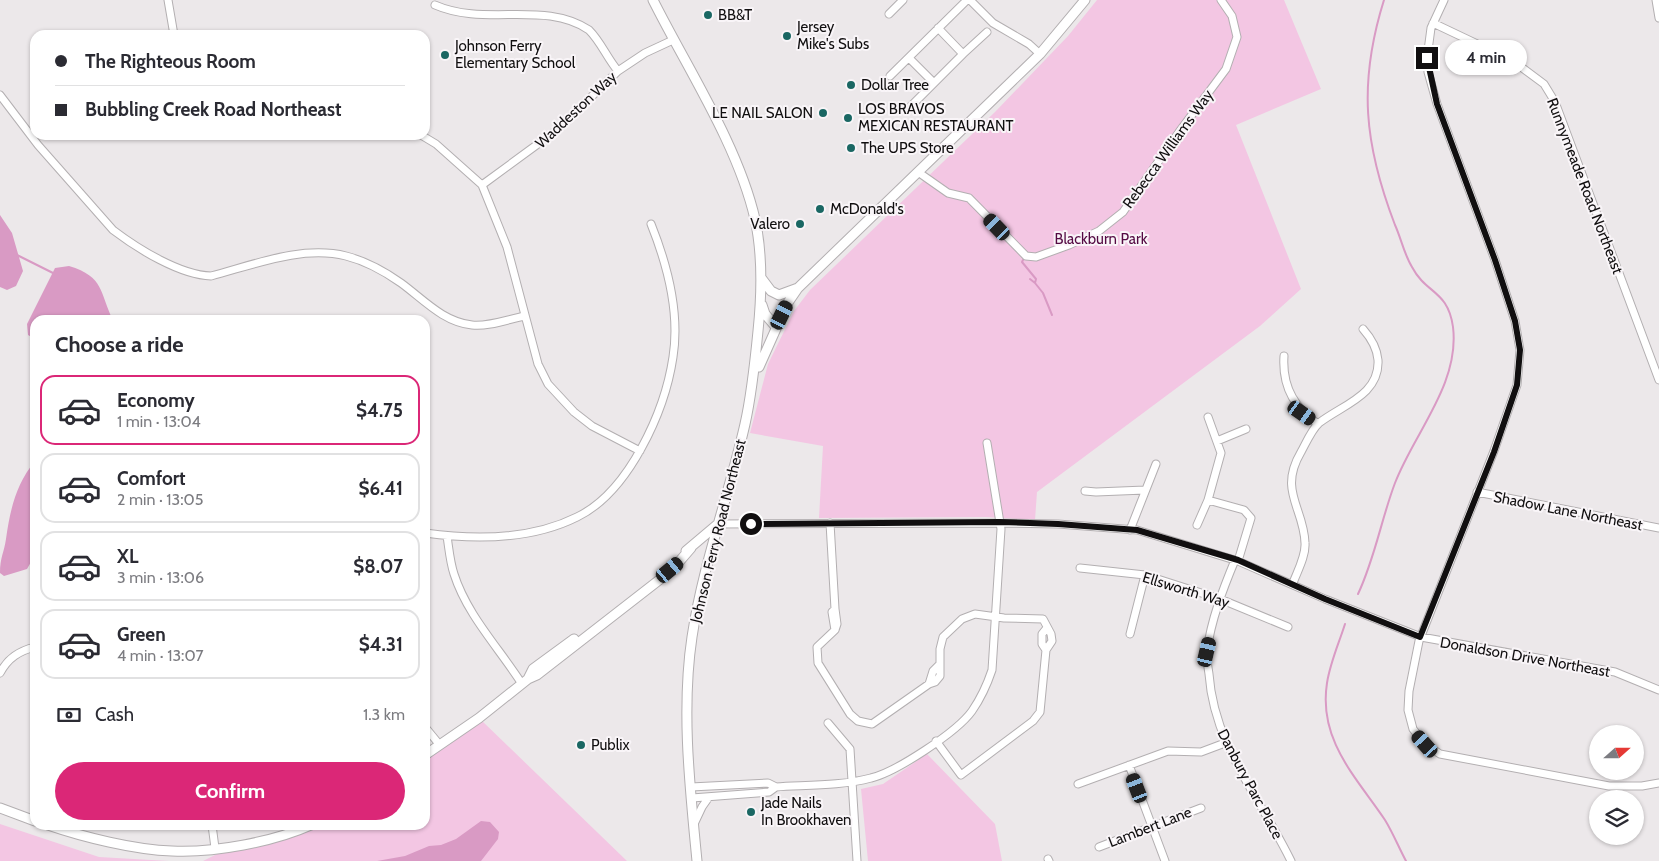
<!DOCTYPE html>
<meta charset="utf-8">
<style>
:root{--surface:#fff;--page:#f2f2f3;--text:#2b2b33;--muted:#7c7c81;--line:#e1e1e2;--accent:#db2777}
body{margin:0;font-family:Cabin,sans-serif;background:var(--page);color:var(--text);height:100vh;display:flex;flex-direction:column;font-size:19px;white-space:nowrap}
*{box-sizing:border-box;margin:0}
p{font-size:16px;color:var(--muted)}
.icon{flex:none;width:28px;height:28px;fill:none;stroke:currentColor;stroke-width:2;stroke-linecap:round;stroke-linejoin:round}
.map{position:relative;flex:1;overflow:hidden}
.panel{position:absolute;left:30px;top:315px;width:400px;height:515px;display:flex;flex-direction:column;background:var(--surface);border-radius:15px;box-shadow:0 1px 4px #0004}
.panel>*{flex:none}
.hud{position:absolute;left:30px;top:30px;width:400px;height:110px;border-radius:15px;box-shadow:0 1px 4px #0004;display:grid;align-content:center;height:110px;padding:0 25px;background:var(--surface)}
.needle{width:32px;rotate:69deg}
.controls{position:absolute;left:1589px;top:725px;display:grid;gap:10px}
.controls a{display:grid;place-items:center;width:55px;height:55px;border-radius:50%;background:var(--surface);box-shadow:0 1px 4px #0004;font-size:25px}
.end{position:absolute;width:22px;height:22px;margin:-11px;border:6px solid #110f10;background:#fff;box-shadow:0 0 0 2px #fff}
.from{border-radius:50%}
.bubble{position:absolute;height:35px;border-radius:18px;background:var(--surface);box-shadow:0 1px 4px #0004;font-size:16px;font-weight:700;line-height:35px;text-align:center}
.car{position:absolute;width:15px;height:30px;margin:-15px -8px;border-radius:6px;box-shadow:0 0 4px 1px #0007;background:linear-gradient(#222 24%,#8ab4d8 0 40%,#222 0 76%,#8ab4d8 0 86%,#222 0)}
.hud b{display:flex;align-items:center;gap:18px;height:48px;font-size:19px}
.hud b+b{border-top:1px solid var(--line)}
.hud i{width:12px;height:12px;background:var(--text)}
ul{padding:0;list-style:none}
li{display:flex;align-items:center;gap:15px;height:70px;margin:0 10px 8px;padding:0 15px;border:2px solid var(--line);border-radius:15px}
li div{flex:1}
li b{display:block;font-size:19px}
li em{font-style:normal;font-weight:700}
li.selected{border-color:var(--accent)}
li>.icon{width:45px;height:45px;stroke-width:1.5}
h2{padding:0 25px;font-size:22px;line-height:60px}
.pay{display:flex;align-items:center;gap:12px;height:55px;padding:0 25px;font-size:19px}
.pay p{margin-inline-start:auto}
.cta{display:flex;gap:10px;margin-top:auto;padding:10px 25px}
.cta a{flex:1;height:58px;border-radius:30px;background:var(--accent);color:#fff;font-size:20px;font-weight:700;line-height:58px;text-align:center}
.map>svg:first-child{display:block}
.green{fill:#f3c6e3}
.water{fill:#d99ac4}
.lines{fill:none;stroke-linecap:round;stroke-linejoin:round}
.stream{stroke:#d99ac4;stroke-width:2}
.minor-casing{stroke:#b3afb1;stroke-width:9}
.major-casing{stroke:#b3afb1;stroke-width:11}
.minor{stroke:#fff;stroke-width:7}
.major{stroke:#fff;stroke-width:9}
.route{stroke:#110f10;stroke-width:6}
.poi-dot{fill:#1a6763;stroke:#f9f5f8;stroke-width:2}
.labels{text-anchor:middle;stroke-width:4;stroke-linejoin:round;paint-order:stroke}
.poi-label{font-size:15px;fill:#110f10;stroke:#f9f5f8;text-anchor:start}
.street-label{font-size:15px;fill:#110f10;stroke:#f9f5f8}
.park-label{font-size:15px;fill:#540a43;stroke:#f9f5f8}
</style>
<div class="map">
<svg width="1659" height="861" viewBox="0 0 1659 861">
<rect width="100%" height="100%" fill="#ece8ea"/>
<path class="green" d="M1097,0h187l37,89 -85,36 65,164 -41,37 -223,166 -2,28 -49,-3 -167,1 4,-72 -73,-13 18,-69 26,-53 16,-21 185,-178 73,-76z
M480,719l147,142h-424l24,-12 87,-24h111v-68z
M927,754l68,70 7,37h-134l-7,-72 22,-5z
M0,824l99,33 70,4h-169z"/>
<path class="water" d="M0,215l12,18 11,38 -7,15 -9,4 -7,-3z
M69,266c36,11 30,26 44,54h-78v19l-7,-4 -1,-11 28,-56z
M35,461v94l-8,14 -23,7 -4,-3c0,-16 4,-20 6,-34 4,-29 10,-55 29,-78z
M481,821l9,1 9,10 -1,7 -17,22h-104l28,-5 24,-10 12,-1 15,-6z"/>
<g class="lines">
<path class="stream" d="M17,255l36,18
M1023,260l-1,2 14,17 -1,4 8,10 9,22
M1030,279l5,4
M1358,594c17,-36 23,-74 37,-111 19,-50 65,-99 58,-156 -5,-37 -27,-33 -41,-60 -8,-13 -11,-29 -17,-42 -31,-81 -37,-142 -11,-225
M1345,624c-6,19 -15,39 -18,59 -9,57 29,94 58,137 8,13 14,28 21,41"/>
<defs>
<path id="minor" d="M168,0l6,35
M970,0l23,23 36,21 11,10
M1444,0l-13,28 -4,30 1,14 9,32 58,156 20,61 5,29 -3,35 -23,66 -75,190 -10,50 -1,19 5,19 12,15 15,10 169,32h33l17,-3
M1656,0l3,18
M435,5c50,22 110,-5 154,25 12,12 18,28 29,41
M889,14l14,-14
M1433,23l80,38 31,23 11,18 104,278
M963,54l24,-22
M909,58l25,25 -25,25
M890,76l77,-76
M934,83l29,-29 -25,-26
M0,95l38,50 75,85c25,19 67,45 98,46 42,-11 91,-31 135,-20 20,5 38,15 55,27 22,16 42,39 71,42 16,2 37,-6 53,-9
M421,135l15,9 46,41 25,62 31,117 10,20 26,28 18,14 48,25
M918,172l30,21 21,5 57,58 10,1 33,-12 30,-14 24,-19 56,-80 47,-63 11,-32 -5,-21 -11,-16
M482,185l75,-55 61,-59 27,-18 28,-13
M1284,356c-2,29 10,52 34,68
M1208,417l13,36 -13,47 36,10 7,8 -13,43
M1217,441l29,-12
M1085,491l11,1 49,-2
M1477,492l182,36
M830,523l5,86
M719,524l281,-1 58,1 79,6 101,31 87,38 96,38 194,35 44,18
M1197,525l11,-25
M1130,530l26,-66
M425,533c50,7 106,7 152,-16 52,-25 88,-106 96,-160 7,-44 -6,-93 -22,-133
M447,536c2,13 3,26 7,38 13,41 45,74 68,110
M1235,560c-12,29 -24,60 -28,91 -1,7 1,16 2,23 5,72 51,123 82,187
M1080,568l65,7 75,24 68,28
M1293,583c4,-11 13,-27 12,-40 -1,-35 -27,-52 -4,-91 5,-9 11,-23 18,-29 23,-18 61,-28 59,-63 -1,-12 -7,-22 -15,-31
M835,609l2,15 -2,6 -3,-18z
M1046,629l-4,5v10l4,6
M835,630l-18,17 1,16 32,51 8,7 14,3 57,-40 6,-2 5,-6v-27l3,-12 19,-18 13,-5 29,4 39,1 8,15 1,7 -6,9 -6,62 -7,9 -72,54 -25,-34
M1130,634l15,-59
M0,673c8,-15 19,-22 35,-26
M929,684l4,-13 6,-6
M828,723l22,26 7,112
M425,727l14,17
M1129,765l36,96
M1078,784l90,-33 33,1 24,-9
M691,787l77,-4 8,4
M692,798l77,-6 7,-5c31,-2 65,-1 95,-9 25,-6 86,-46 101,-67 9,-13 15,-26 20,-41l9,-141 -14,-86
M694,824l8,-17 7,-10
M212,825l3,23
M1099,847l102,-39
M1048,859l1,2"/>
<path id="major" d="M653,0c34,68 85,145 102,219 8,37 7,74 3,112 -3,31 -6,62 -13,93 -16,71 -42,140 -53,213 -11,73 -2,151 5,224
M762,279l9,12 8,4 19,-7
M762,305l3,9 11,13
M759,367l28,-63 11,-16 242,-234 45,-54
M686,551l32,-27
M528,679l5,-10 41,-30
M425,755l54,-37 49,-39 9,-4 126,-98 15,-14 13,-15
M0,808l35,13
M48,825c35,12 87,25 124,26 42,2 101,-9 139,-26"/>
</defs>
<use href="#minor" class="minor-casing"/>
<use href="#major" class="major-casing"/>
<use href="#minor" class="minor"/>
<use href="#major" class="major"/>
</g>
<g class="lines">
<path class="route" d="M751,524l249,-2 58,2 79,6 101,30 87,39 95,38 74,-185 23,-67 3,-35 -5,-29 -20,-61 -58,-156 -10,-46"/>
</g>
<g class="poi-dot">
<circle cx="708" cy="15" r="5"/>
<circle cx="787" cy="36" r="5"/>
<circle cx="445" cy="55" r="5"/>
<circle cx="851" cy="85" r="5"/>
<circle cx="823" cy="113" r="5"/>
<circle cx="848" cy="118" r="5"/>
<circle cx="851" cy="148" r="5"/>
<circle cx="820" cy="209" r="5"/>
<circle cx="800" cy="224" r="5"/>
<circle cx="581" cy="745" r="5"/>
<circle cx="751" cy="812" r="5"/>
</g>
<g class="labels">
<g class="poi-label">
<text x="718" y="20">BB&amp;T</text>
<text x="797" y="32">Jersey<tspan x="797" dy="17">Mike's Subs</tspan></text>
<text x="455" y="51">Johnson Ferry<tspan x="455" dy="17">Elementary School</tspan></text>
<text x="861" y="90">Dollar Tree</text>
<text x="858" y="114">LOS BRAVOS<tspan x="858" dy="17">MEXICAN RESTAURANT</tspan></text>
<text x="813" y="118" text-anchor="end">LE NAIL SALON</text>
<text x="861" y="153">The UPS Store</text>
<text x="830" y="214">McDonald's</text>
<text x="790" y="229" text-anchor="end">Valero</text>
<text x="591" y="750">Publix</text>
<text x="761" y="808">Jade Nails<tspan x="761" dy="17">In Brookhaven</tspan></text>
</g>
<g class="street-label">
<text transform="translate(576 110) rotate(-43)" y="5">Waddeston Way</text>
<text transform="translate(1168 149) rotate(-54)" y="5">Rebecca Williams Way</text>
<text transform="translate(1585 186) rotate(69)" y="5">Runnymeade Road Northeast</text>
<text transform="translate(1568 511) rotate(11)" y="5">Shadow Lane Northeast</text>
<text transform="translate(718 531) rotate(-76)" y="5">Johnson Ferry Road Northeast</text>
<text transform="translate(1186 590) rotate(17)" y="5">Ellsworth Way</text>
<text transform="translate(1525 657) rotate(10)" y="5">Donaldson Drive Northeast</text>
<text transform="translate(1250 784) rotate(62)" y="5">Danbury Parc Place</text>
<text transform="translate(1150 827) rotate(-21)" y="5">Lambert Lane</text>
</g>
<g class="park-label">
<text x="1101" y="244">Blackburn Park</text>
</g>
</g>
</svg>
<div class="controls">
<a><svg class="needle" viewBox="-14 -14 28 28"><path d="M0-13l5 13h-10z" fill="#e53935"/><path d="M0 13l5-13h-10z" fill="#7c7c81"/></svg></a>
<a><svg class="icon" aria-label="layers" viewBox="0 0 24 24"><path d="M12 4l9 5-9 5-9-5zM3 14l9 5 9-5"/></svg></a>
</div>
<i class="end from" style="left:751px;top:524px"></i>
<i class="end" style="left:1427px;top:58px"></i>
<div class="bubble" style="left:1445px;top:40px;width:82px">4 min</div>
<i class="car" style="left:997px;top:227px;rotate:316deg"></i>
<i class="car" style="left:782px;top:315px;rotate:26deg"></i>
<i class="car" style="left:1302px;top:413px;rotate:125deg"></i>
<i class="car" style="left:670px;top:570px;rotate:50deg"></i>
<i class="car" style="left:1207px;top:652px;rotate:13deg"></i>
<i class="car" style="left:1425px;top:744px;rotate:318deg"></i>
<i class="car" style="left:1137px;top:788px;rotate:339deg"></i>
<div class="hud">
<b><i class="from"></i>The Righteous Room</b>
<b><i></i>Bubbling Creek Road Northeast</b>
</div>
<section class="panel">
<h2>Choose a ride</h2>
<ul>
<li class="selected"><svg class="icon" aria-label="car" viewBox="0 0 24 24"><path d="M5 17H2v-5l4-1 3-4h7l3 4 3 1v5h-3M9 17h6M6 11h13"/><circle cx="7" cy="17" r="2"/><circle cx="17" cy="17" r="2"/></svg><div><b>Economy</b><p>1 min · 13:04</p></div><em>$4.75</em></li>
<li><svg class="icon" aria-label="car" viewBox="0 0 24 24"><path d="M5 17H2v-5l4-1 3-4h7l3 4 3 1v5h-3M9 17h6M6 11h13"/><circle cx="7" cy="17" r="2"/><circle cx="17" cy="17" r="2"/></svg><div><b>Comfort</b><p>2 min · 13:05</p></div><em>$6.41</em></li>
<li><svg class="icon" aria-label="car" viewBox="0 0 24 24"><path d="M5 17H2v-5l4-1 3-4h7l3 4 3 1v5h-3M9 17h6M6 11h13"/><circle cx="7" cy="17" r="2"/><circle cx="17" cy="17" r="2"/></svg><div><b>XL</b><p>3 min · 13:06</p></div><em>$8.07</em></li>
<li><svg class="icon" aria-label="car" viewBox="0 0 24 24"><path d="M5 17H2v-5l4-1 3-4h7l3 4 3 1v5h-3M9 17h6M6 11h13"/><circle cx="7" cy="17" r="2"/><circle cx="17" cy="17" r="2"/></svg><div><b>Green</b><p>4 min · 13:07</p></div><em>$4.31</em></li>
</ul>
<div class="pay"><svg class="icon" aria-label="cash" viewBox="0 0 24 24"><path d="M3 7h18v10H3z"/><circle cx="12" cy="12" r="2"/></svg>Cash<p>1.3 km</p></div>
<div class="cta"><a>Confirm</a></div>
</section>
</div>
